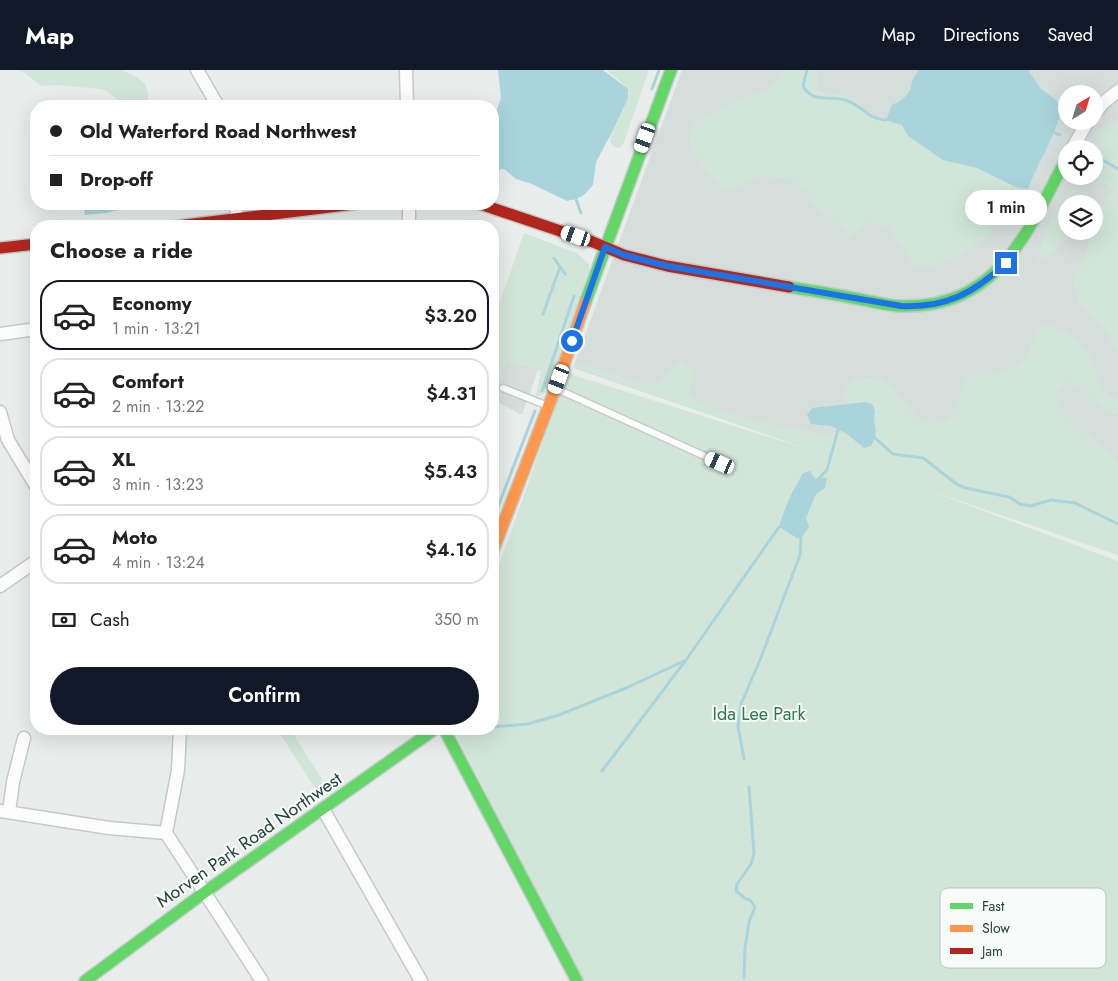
<!DOCTYPE html>
<meta charset="utf-8">
<style>
:root{--surface:#fff;--page:#f6f6f6;--text:#222;--muted:#767676;--line:#e0e0e0;--accent:#111827}
body{margin:0;font-family:Jost,sans-serif;background:var(--page);color:var(--text);height:100vh;display:flex;flex-direction:column;font-size:19px;white-space:nowrap}
*{box-sizing:border-box;margin:0}
p{font-size:16px;color:var(--muted)}
.icon{flex:none;width:28px;height:28px;fill:none;stroke:currentColor;stroke-width:2;stroke-linecap:round;stroke-linejoin:round}
.map{position:relative;flex:1;overflow:hidden}
.side{position:absolute;left:30px;top:150px;width:469px;height:515px;display:flex;flex-direction:column;background:var(--surface);border-radius:20px;box-shadow:0 5px 20px #0002}
.side>*{flex:none}
.guide{position:absolute;left:30px;top:30px;width:469px;height:110px;border-radius:20px;box-shadow:0 5px 20px #0002;display:grid;align-content:center;height:110px;padding:0 20px;background:var(--surface)}
.needle{width:32px;rotate:38deg}
.fabs{position:absolute;left:1058px;top:15px;display:grid;gap:10px}
.fabs a{display:grid;place-items:center;width:45px;height:45px;border-radius:50%;background:var(--surface);box-shadow:0 5px 20px #0002;font-size:25px}
.end{position:absolute;width:22px;height:22px;margin:-11px;border:6px solid #1a73e8;background:#fff;box-shadow:0 0 0 2px #fff}
.from{border-radius:50%}
.bubble{position:absolute;height:35px;border-radius:18px;background:var(--surface);box-shadow:0 5px 20px #0002;font-size:16px;font-weight:600;line-height:35px;text-align:center}
.car{position:absolute;width:15px;height:30px;margin:-15px -8px;border-radius:6px;box-shadow:0 0 4px 1px #0007;background:linear-gradient(#fff 24%,#345 0 40%,#fff 0 76%,#345 0 86%,#fff 0)}
.guide b{display:flex;align-items:center;gap:18px;height:48px;font-size:19px}
.guide b+b{border-top:1px solid var(--line)}
.guide i{width:12px;height:12px;background:var(--text)}
ul{padding:0;list-style:none}
li{display:flex;align-items:center;gap:15px;height:70px;margin:0 10px 8px;padding:0 10px;border:2px solid var(--line);border-radius:20px}
li div{flex:1}
li b{display:block;font-size:19px}
li em{font-style:normal;font-weight:600}
li.selected{border-color:var(--accent)}
li>.icon{width:45px;height:45px;stroke-width:1.5}
h2{padding:0 20px;font-size:22px;line-height:60px}
.pay{display:flex;align-items:center;gap:12px;height:55px;padding:0 20px;font-size:19px}
.pay p{margin-inline-start:auto}
.button{display:flex;gap:10px;margin-top:auto;padding:10px 20px}
.button a{flex:1;height:58px;border-radius:30px;background:var(--accent);color:#fff;font-size:20px;font-weight:600;line-height:58px;text-align:center}
header{display:flex;align-items:center;gap:30px;box-sizing:border-box;height:70px;padding:0 25px;background:var(--accent);color:#fff}
header strong{font-size:24px}
nav{display:flex;gap:28px;margin-inline-start:auto;font-size:18px}
.map>svg:first-child{display:block}
.built{fill:#d6dedb;fill-rule:evenodd}
.green{fill:#d1e6d8}
.water{fill:#a9d4db}
.lines{fill:none;stroke-linecap:round;stroke-linejoin:round}
.stream{stroke:#a9d4db;stroke-width:3}
.lane-casing{stroke:#c5cac8;stroke-width:9}
.street-casing{stroke:#c5cac8;stroke-width:15}
.fast-casing{stroke:#c3cbc8;stroke-width:14}
.slow-casing{stroke:#c3cbc8;stroke-width:14}
.jam-casing{stroke:#c3cbc8;stroke-width:14}
.lane{stroke:#fcfcfc;stroke-width:6}
.street{stroke:#fcfcfc;stroke-width:12}
.fast{stroke:#63d668;stroke-width:11}
.slow{stroke:#ff974d;stroke-width:11}
.jam{stroke:#b3261e;stroke-width:11}
.route{stroke:#1a73e8;stroke-width:6}
.labels{text-anchor:middle;stroke-width:4;stroke-linejoin:round;paint-order:stroke}
.park-label{font-size:18px;fill:#2d7a4b;stroke:#f7fbf9}
.street-label{font-size:18px;fill:#24423a;stroke:#f7fbf9}
.key{fill:#f7fbf9;stroke:#b8c4c0;stroke-width:1}
.key-label{font-size:14px;fill:#24423a}
</style>
<header>
<strong>Map</strong>
<nav><a>Map</a><a>Directions</a><a>Saved</a></nav>
</header>
<div class="map">
<svg width="1118" height="911" viewBox="0 0 1118 911">
<rect width="100%" height="100%" fill="#e8edeb"/>
<path class="built" d="M682,0h436v485l-545,-187zM1066,24h28v27h-28zM1066,79h28v27h-28zM1066,134h28v27h-28z
M506,289l32,11 -16,45 -29,-15z"/>
<path class="green" d="M17,0h105l16,8 7,6 3,8v14h-23l-17,-14 -8,-3 -44,-4 -15,1 -16,-13z
M607,0h42l-25,72 -3,5c-5,2 -8,0 -11,-5l1,-8 18,-41 -4,-7z
M783,0h36l-3,21 35,5 14,16 10,8 19,2 8,3 7,11 34,24 34,8 52,23 -13,17 -16,9 -15,22 -30,18 -27,11 -17,-4c-5,-14 -15,-25 -22,-37l-20,-5 -20,14 -13,-13 -19,-15 -13,-17 -15,-12 -31,-3 -20,11 -15,3c-18,-17 -25,-27 -34,-50l7,-19 52,-26 17,-3 13,-12z
M1118,50v232l-11,-19 -28,-30 -5,-23 10,-20 5,-17 -9,-12h14v-27h-28v27h10l-24,22 -15,8c7,-33 17,-47 37,-73l19,10 9,7 14,-14 -22,-14v-28h-2c5,-15 11,-24 26,-29z
M524,163l53,20 12,11v7l-41,119 -6,5 -6,1 5,-25 -35,-12 -13,38v-76z
M1042,255c21,1 41,18 50,36 6,16 8,32 26,38v15c-24,-3 -33,-29 -48,-31 -3,0 -8,2 -10,4 -4,4 -5,10 -3,15 5,13 49,48 61,59v94l-198,-68 198,74v420h-535l-130,-252h39l1,-146 74,-210 240,76 -235,-83 11,-2 63,21c23,-2 19,-13 35,-24l11,7 2,8 -5,11v8l7,7 9,5 79,21 12,-1 25,8 9,-2h16l18,15 13,-18 -3,-12 1,-7 -9,-9 -17,2c-9,-7 -5,-16 3,-22 4,-3 9,-4 14,-4 5,-1 10,-1 15,1 20,9 38,61 65,40 14,-10 14,-32 24,-43 6,0 11,0 16,0 17,-1 38,-12 44,-28 5,-10 3,-15 12,-23z
M277,659h13l32,50 -2,10 -6,-2z"/>
<path class="water" d="M498,0h105l25,19v9l-17,36 -15,28 -3,23 -9,10 -8,4 -9,2 -35,-17 -16,-5 -12,-10h-3l-4,4 -4,-3 4,-6v-5l-4,-38 8,-23z
M919,0h109l13,19 14,10 6,9c-5,30 -23,53 -33,81l-10,-1 -41,-20 -34,-8 -35,-24 -6,-11 -16,-5 6,-15c27,-13 13,-19 27,-35z
M83,134h45c-10,10 -30,9 -43,11z
M866,332l6,2 3,7c-4,15 6,18 -4,35l-7,2 -18,-15 -15,-7 -20,-2 -4,-9 5,-7z
M810,401l6,9 3,-3 8,1 -2,10 -9,6 -10,24 3,9 -8,11h-4l-18,-11c6,-21 13,-35 24,-54z"/>
<g class="lines">
<path class="stream" d="M807,0l-4,16c10,18 26,9 42,14 18,5 21,19 41,20
M652,19l7,-19
M1055,63l5,2
M1094,85l24,14
M576,129l5,14
M554,188l11,16
M543,244l17,-47
M542,321l32,-95
M875,368l18,16 30,4 35,27 8,3 43,9 11,7 10,2 21,-6 24,3 43,21
M816,411l11,-11 11,-40
M492,452l43,-111
M492,657l36,-3 31,-9 67,-27 58,-27
M744,689l-6,-33 3,-22 19,-44 40,-105 1,-17
M602,701l84,-111 93,-133
M744,908l1,-30 4,-26 6,-15 -5,-7 -4,-1 -10,-8 1,-7 14,-20 3,-11 -5,-66"/>
<defs>
<path id="lane" d="M503,318l45,18
M557,319l163,74"/>
<path id="street" d="M197,0l21,36
M406,0l1,36
M1094,45l9,-12 15,-12
M1072,79l16,-28
M236,134l1,15
M409,134v22
M0,264l36,-5
M0,342l8,28 28,46
M0,516l36,-25
M180,659l-2,41 -12,63 96,148
M323,739l98,172
M0,741l109,17 57,5
M9,742l4,-30 11,-44"/>
<path id="fast" d="M789,217c25,4 50,8 75,13 12,2 25,6 38,6 96,3 126,-75 164,-147
M585,233l86,-233
M444,659l133,252
M85,911l120,-89 230,-163"/>
<path id="slow" d="M492,483l67,-174 26,-76"/>
<path id="jam" d="M480,134l113,38 31,13 43,11 122,21
M177,156l177,-22
M0,178l36,-4"/>
</defs>
<use href="#lane" class="lane-casing"/>
<use href="#street" class="street-casing"/>
<use href="#fast" class="fast-casing"/>
<use href="#slow" class="slow-casing"/>
<use href="#jam" class="jam-casing"/>
<use href="#lane" class="lane"/>
<use href="#street" class="street"/>
<use href="#fast" class="fast"/>
<use href="#slow" class="slow"/>
<use href="#jam" class="jam"/>
</g>
<g class="lines">
<path class="route" d="M572,271l33,-94 19,8 43,11 234,40c45,2 73,-13 105,-43"/>
</g>
<g class="labels">
<g class="park-label">
<text x="759" y="650">Ida Lee Park</text>
</g>
<g class="street-label">
<text transform="translate(249 770) rotate(-35)" y="6">Morven Park Road Northwest</text>
</g>
</g>
<rect x="940" y="818" width="166" height="80" rx="8" class="key"/>
<rect x="950" y="833" width="23" height="6" fill="#63d668"/>
<rect x="950" y="855" width="23" height="7" fill="#ff974d"/>
<rect x="950" y="878" width="23" height="6" fill="#b3261e"/>
<g class="key-label">
<text x="982" y="841">Fast</text>
<text x="982" y="863">Slow</text>
<text x="982" y="886">Jam</text>
</g>
</svg>
<div class="fabs">
<a><svg class="needle" viewBox="-14 -14 28 28"><path d="M0-13l5 13h-10z" fill="#e53935"/><path d="M0 13l5-13h-10z" fill="#767676"/></svg></a>
<a><svg class="icon" aria-label="locate" viewBox="0 0 24 24"><circle cx="12" cy="12" r="6"/><path d="M12 2v4M12 18v4M2 12h4M18 12h4"/></svg></a>
<a><svg class="icon" aria-label="layers" viewBox="0 0 24 24"><path d="M12 4l9 5-9 5-9-5zM3 14l9 5 9-5"/></svg></a>
</div>
<i class="end from" style="left:572px;top:271px"></i>
<i class="end" style="left:1006px;top:193px"></i>
<div class="bubble" style="left:965px;top:120px;width:82px">1 min</div>
<i class="car" style="left:645px;top:68px;rotate:200deg"></i>
<i class="car" style="left:576px;top:166px;rotate:289deg"></i>
<i class="car" style="left:559px;top:309px;rotate:201deg"></i>
<i class="car" style="left:720px;top:393px;rotate:294deg"></i>
<div class="guide">
<b><i class="from"></i>Old Waterford Road Northwest</b>
<b><i></i>Drop-off</b>
</div>
<section class="side">
<h2>Choose a ride</h2>
<ul>
<li class="selected"><svg class="icon" aria-label="car" viewBox="0 0 24 24"><path d="M5 17H2v-5l4-1 3-4h7l3 4 3 1v5h-3M9 17h6M6 11h13"/><circle cx="7" cy="17" r="2"/><circle cx="17" cy="17" r="2"/></svg><div><b>Economy</b><p>1 min · 13:21</p></div><em>$3.20</em></li>
<li><svg class="icon" aria-label="car" viewBox="0 0 24 24"><path d="M5 17H2v-5l4-1 3-4h7l3 4 3 1v5h-3M9 17h6M6 11h13"/><circle cx="7" cy="17" r="2"/><circle cx="17" cy="17" r="2"/></svg><div><b>Comfort</b><p>2 min · 13:22</p></div><em>$4.31</em></li>
<li><svg class="icon" aria-label="car" viewBox="0 0 24 24"><path d="M5 17H2v-5l4-1 3-4h7l3 4 3 1v5h-3M9 17h6M6 11h13"/><circle cx="7" cy="17" r="2"/><circle cx="17" cy="17" r="2"/></svg><div><b>XL</b><p>3 min · 13:23</p></div><em>$5.43</em></li>
<li><svg class="icon" aria-label="car" viewBox="0 0 24 24"><path d="M5 17H2v-5l4-1 3-4h7l3 4 3 1v5h-3M9 17h6M6 11h13"/><circle cx="7" cy="17" r="2"/><circle cx="17" cy="17" r="2"/></svg><div><b>Moto</b><p>4 min · 13:24</p></div><em>$4.16</em></li>
</ul>
<div class="pay"><svg class="icon" aria-label="cash" viewBox="0 0 24 24"><path d="M3 7h18v10H3z"/><circle cx="12" cy="12" r="2"/></svg>Cash<p>350 m</p></div>
<div class="button"><a>Confirm</a></div>
</section>
</div>
